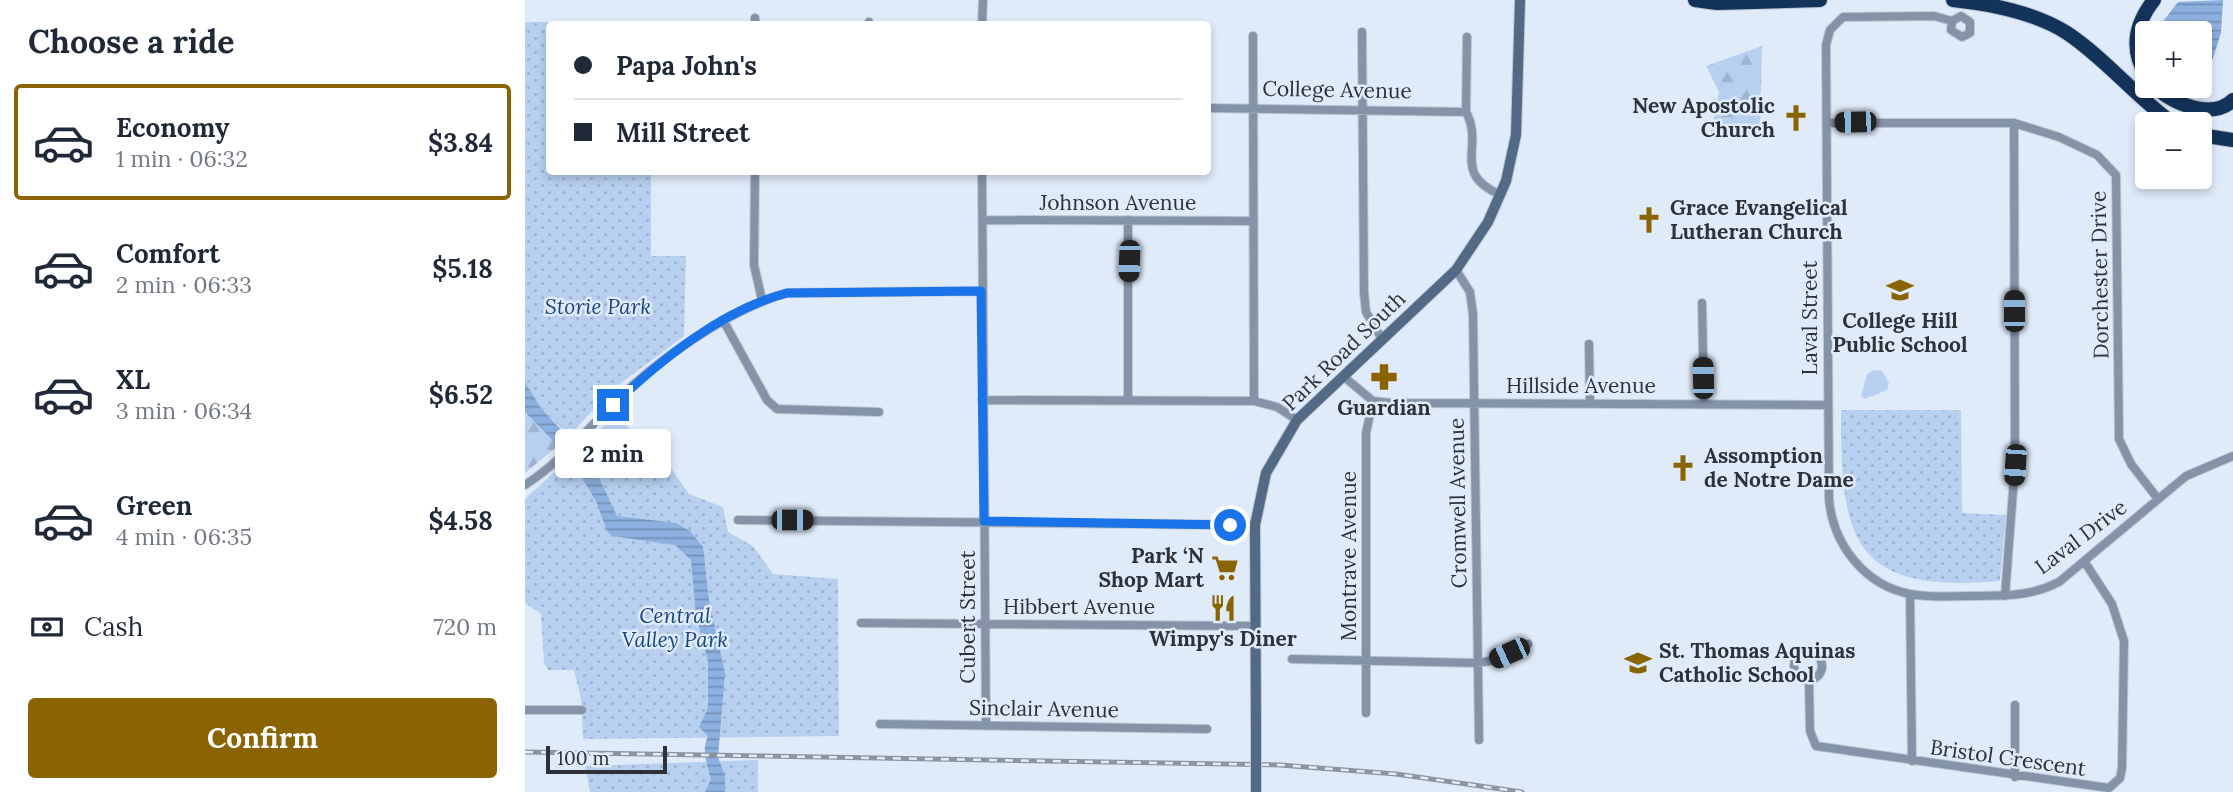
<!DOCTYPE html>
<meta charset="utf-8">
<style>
:root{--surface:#fff;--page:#f2f2f3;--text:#1f2937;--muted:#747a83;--line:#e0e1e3;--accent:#8a6402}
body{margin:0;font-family:Lora,serif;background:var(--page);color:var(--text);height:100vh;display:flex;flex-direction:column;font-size:26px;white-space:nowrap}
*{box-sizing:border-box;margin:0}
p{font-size:23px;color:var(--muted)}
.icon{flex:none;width:38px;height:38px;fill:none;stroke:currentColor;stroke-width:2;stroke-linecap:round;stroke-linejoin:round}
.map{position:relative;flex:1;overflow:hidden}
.side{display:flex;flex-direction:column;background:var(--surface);width:525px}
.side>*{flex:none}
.banner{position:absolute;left:21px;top:21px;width:665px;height:154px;border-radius:7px;box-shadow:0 4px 10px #0003;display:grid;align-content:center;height:154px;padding:0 28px;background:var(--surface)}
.buttons{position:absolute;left:1610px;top:21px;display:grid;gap:14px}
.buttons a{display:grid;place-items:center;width:77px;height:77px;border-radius:7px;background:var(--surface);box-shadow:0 4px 10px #0003;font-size:35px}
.scale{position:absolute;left:21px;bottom:18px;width:121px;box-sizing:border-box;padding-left:7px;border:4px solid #2e3238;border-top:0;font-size:19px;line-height:24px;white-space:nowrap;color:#2e3238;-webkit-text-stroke:5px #e0ebfa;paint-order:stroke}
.end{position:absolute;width:32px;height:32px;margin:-16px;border:9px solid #1a73e8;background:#fff;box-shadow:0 0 0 4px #fff}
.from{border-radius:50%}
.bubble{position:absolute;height:49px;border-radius:7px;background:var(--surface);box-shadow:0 4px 10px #0003;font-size:23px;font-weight:700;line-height:49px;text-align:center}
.car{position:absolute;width:21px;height:42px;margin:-21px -10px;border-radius:9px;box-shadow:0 0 5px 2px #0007;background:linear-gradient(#222 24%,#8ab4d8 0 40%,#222 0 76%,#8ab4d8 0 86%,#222 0)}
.banner b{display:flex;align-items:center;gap:24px;height:66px;font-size:26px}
.banner b+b{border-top:2px solid var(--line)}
.banner i{width:18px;height:18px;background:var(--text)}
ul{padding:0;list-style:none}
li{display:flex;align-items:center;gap:21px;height:116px;margin:0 14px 10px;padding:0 14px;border:4px solid transparent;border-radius:7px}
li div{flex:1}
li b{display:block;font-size:26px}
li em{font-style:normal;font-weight:700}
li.current{border-color:var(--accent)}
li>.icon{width:63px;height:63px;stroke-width:1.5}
h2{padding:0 28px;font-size:32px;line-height:84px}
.pay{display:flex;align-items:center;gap:18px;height:77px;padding:0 28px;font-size:26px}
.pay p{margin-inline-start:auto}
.action{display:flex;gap:14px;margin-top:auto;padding:14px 28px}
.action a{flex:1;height:80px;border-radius:7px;background:var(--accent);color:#fff;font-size:28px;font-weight:700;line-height:80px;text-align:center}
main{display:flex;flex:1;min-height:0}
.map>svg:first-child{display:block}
.grass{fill:#b7d0f0}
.forest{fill:url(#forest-firs)}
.park{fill:url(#park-dots)}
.water{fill:url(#water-rules)}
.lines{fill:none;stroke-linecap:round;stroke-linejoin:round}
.minor-casing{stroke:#bcc6d3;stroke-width:10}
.secondary-casing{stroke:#bcc6d3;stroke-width:12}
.motorway-casing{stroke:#bcc6d3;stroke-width:16}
.minor{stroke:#8493a8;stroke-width:8}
.secondary{stroke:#536a87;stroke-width:10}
.motorway{stroke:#13335a;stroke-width:14}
.rail-casing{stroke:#8d949f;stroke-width:5}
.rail{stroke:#e0ebfa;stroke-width:2.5;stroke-dasharray:8;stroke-linecap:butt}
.secondary-bridge-casing{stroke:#bcc6d3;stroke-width:12;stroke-linecap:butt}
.secondary-bridge{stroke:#536a87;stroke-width:10}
.route{stroke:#1a73e8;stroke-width:9}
.labels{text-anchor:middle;stroke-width:5;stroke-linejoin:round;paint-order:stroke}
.street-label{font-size:21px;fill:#2e3238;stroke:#e0ebfa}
.poi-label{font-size:21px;font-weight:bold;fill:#2e3238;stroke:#e0ebfa;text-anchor:start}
.park-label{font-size:21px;font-style:italic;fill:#17467f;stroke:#e0ebfa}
</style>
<main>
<section class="side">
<h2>Choose a ride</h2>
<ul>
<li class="current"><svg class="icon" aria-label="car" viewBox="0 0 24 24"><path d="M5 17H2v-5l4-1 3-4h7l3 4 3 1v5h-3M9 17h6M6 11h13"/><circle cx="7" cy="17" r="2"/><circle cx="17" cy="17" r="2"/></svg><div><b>Economy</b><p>1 min · 06:32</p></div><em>$3.84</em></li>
<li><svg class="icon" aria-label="car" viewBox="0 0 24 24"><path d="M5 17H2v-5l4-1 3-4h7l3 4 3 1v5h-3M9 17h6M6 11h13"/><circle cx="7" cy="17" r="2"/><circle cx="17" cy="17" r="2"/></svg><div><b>Comfort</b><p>2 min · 06:33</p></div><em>$5.18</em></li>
<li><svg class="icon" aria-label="car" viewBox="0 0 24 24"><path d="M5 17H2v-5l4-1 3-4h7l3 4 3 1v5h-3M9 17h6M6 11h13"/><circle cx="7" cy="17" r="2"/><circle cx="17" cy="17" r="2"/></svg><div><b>XL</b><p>3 min · 06:34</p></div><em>$6.52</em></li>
<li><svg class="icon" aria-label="car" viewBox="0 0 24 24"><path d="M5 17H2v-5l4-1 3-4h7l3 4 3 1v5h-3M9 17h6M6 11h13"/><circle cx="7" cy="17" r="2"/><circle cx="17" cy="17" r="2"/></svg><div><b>Green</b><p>4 min · 06:35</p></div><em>$4.58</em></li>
</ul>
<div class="pay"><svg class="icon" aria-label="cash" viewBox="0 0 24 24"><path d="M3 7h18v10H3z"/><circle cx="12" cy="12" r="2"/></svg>Cash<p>720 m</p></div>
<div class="action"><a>Confirm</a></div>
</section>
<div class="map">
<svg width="1708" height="792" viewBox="0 0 1708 792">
<defs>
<pattern id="forest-firs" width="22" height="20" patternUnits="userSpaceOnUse" patternTransform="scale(1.75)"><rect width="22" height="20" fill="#b7d0f0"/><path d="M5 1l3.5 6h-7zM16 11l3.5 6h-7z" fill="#9eb3cf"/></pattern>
<pattern id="park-dots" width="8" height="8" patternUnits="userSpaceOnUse" patternTransform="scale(1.75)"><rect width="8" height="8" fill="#b7d0f0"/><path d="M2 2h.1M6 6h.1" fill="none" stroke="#9eb3cf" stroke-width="1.8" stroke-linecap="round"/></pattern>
<pattern id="water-rules" width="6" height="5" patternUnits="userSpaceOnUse" patternTransform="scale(1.75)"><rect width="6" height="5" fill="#8cb0e0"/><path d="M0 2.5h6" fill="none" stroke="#7390b7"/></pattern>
</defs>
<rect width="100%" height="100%" fill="#e0ebfa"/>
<path class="grass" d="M1349,370l8,1 7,12 -2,7 -22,9 -4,-3 6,-22z"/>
<path class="forest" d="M1237,46l-2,89 -49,-3 8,-40 -13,-26z
M0,412l34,33 -34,28z"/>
<path class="park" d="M0,22h126v2h-102v148h102v84h35l-2,80 -71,53 -44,47 -28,-28 -16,-26z
M1316,410h120l1,103 44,2 -6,66c-147,13 -160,-40 -159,-171z
M94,416l34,41 17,10 19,27 34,13 5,25 25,14 20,28 65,5 1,157 -256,3 -2,-40 -7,-29h-26l-4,-7 -3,-49 -16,-11v-104l81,-75z
M233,760v32h-168l-5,-26z"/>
<path class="water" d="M1698,0l-2,33 -10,31 -7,2 3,10 -7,1v-44h-39v-9l17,-22z
M0,382l16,26 51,55 25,53 59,7 14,8 13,16 6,53 16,73 -7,84 7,19v16h-20l6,-13c-4,-16 -10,-28 -3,-43l-9,-9 9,-19v-47l-12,-46 -5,-55 -16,-15 -63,-9 -5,-5 -11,-30 -26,-43 -45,-46z"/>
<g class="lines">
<defs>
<path id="minor" d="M230,18v6
M1427,21l-1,9 11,7 8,-4v-11l-9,-6 -9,5 -18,-5 -91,1 -13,13 -4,15 3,454c4,45 35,86 81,95 19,4 40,2 59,2 32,0 61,1 90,-14l127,-106 47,-20
M344,24v-2
M457,24l1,-24
M837,32l2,260 2,20 16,27
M728,36l1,365
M942,37l-1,75c19,35 -16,61 35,83
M682,108l259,4
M1302,123h187l45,14 38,18 19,20 3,264 12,25 27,35
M230,172l-1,93 8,35
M457,172l4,554
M458,220l270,1
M603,220v180
M931,270l14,22 3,22 6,426
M1177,303l2,100
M198,320l44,80 10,9 102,3
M1064,344l1,60
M818,376l30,25 18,2 437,2
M457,400l272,1 23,6 20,13
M0,485c33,-21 59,-52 87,-80 42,-43 117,-96 175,-112l194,-2
M213,520l517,5
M1385,594l2,167
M1480,596l10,-131 -1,-342
M336,623l394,3
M1269 666a14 14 0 1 1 28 0a14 14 0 1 1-28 0Z
M767,659l185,4 13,-2 38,-17
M1284,680l1,51 6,15 293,42 11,-10 2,-10 2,-127 -12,-37 -28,-43
M1490,705v72
M0,710h57
M841,713v-280l7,-32
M355,724l327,5"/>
<path id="secondary" d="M731,729l-1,-204 11,-52 31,-53 159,-150 32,-48 18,-41 10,-46 4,-135"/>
<path id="motorway" d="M1170,0l22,3 103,-3
M1428,0c38,4 81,12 114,33 39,26 69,64 107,91
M1622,77c-17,-27 -12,-53 7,-77
M1630,86c16,18 58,34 78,14
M1675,135l33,5"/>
</defs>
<use href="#minor" class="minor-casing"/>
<use href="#secondary" class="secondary-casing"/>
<use href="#motorway" class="motorway-casing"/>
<use href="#minor" class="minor"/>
<use href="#secondary" class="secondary"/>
<use href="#motorway" class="motorway"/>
<defs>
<path id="rail" d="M0,752l755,13 116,9 126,18"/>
</defs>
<use href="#rail" class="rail-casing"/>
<use href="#rail" class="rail"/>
<defs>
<path id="secondary-bridge" d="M731,729v63"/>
</defs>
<use href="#secondary-bridge" class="secondary-bridge-casing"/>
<use href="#secondary-bridge" class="secondary-bridge"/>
</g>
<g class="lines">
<path class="route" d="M88,405c49,-46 109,-95 174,-112l194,-2 3,230 246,4"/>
</g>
<defs>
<symbol id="church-bare" viewBox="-9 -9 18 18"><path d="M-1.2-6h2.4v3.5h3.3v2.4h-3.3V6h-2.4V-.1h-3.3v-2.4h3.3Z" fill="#8a6402" stroke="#e0ebfa" stroke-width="2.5" paint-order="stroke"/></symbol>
<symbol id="school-bare" viewBox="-9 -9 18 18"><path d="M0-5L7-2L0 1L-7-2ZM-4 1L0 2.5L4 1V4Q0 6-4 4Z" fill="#8a6402" stroke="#e0ebfa" stroke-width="2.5" paint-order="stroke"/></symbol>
<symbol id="pharmacy-bare" viewBox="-9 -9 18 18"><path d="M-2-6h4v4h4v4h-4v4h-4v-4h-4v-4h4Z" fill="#8a6402" stroke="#e0ebfa" stroke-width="2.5" paint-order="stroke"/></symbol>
<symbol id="supermarket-bare" viewBox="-9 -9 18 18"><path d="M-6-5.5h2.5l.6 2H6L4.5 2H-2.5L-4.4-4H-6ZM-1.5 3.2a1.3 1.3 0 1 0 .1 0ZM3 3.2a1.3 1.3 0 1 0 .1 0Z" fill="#8a6402" stroke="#e0ebfa" stroke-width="2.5" paint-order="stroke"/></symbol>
<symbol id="restaurant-bare" viewBox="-9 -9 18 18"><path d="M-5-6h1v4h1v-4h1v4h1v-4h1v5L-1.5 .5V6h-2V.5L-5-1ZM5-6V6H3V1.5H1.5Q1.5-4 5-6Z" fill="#8a6402" stroke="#e0ebfa" stroke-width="2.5" paint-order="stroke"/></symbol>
</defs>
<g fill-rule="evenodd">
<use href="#church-bare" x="1252" y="99" width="38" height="38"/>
<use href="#church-bare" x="1105" y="201" width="38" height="38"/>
<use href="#school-bare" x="1356" y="271" width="38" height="38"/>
<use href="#pharmacy-bare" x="840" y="358" width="38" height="38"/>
<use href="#church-bare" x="1139" y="449" width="38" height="38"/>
<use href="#supermarket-bare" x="681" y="549" width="38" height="38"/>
<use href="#restaurant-bare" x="679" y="589" width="38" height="38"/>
<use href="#school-bare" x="1094" y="644" width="38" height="38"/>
</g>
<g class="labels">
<g class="street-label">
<text transform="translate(812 90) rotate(1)" y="7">College Avenue</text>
<text x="593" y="210">Johnson Avenue</text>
<text transform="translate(1575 275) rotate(-91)" y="7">Dorchester Drive</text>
<text transform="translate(1285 318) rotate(-90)" y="7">Laval Street</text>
<text transform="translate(819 351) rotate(-44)" y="7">Park Road South</text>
<text x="1056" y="393">Hillside Avenue</text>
<text transform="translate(933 503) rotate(-91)" y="7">Cromwell Avenue</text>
<text transform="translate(1556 537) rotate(-37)" y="7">Laval Drive</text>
<text transform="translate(824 556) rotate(-90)" y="7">Montrave Avenue</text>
<text x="554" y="614">Hibbert Avenue</text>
<text transform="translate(443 617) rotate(-90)" y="7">Cubert Street</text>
<text transform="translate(519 709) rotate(1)" y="7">Sinclair Avenue</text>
<text transform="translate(1483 758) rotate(8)" y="7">Bristol Crescent</text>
</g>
<g class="poi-label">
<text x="1250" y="113" text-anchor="end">New Apostolic<tspan x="1250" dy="24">Church</tspan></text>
<text x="1145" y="215">Grace Evangelical<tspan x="1145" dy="24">Lutheran Church</tspan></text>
<text x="1375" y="328" text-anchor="middle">College Hill<tspan x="1375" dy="24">Public School</tspan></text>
<text x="859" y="415" text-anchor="middle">Guardian</text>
<text x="1179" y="463">Assomption<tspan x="1179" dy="24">de Notre Dame</tspan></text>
<text x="679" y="563" text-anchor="end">Park ‘N<tspan x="679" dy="24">Shop Mart</tspan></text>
<text x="698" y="646" text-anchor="middle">Wimpy's Diner</text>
<text x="1134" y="658">St. Thomas Aquinas<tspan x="1134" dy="24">Catholic School</tspan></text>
</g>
<g class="park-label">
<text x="73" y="314">Storie Park</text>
<text x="150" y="623">Central<tspan x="150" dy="24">Valley Park</tspan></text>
</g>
</g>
</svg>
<div class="buttons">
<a>+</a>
<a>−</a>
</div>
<div class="scale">100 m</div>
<i class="end from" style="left:705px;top:525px"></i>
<i class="end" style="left:88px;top:405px"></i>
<div class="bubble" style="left:30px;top:429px;width:116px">2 min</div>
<i class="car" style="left:1330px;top:122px;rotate:269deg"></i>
<i class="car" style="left:604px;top:261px;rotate:182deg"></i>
<i class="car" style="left:1489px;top:311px;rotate:0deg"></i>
<i class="car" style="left:1178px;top:378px;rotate:359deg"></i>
<i class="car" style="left:1490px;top:465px;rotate:184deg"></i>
<i class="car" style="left:267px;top:520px;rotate:90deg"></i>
<i class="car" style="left:984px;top:653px;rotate:246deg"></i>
<div class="banner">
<b><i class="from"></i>Papa John's</b>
<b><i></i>Mill Street</b>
</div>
</div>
</main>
